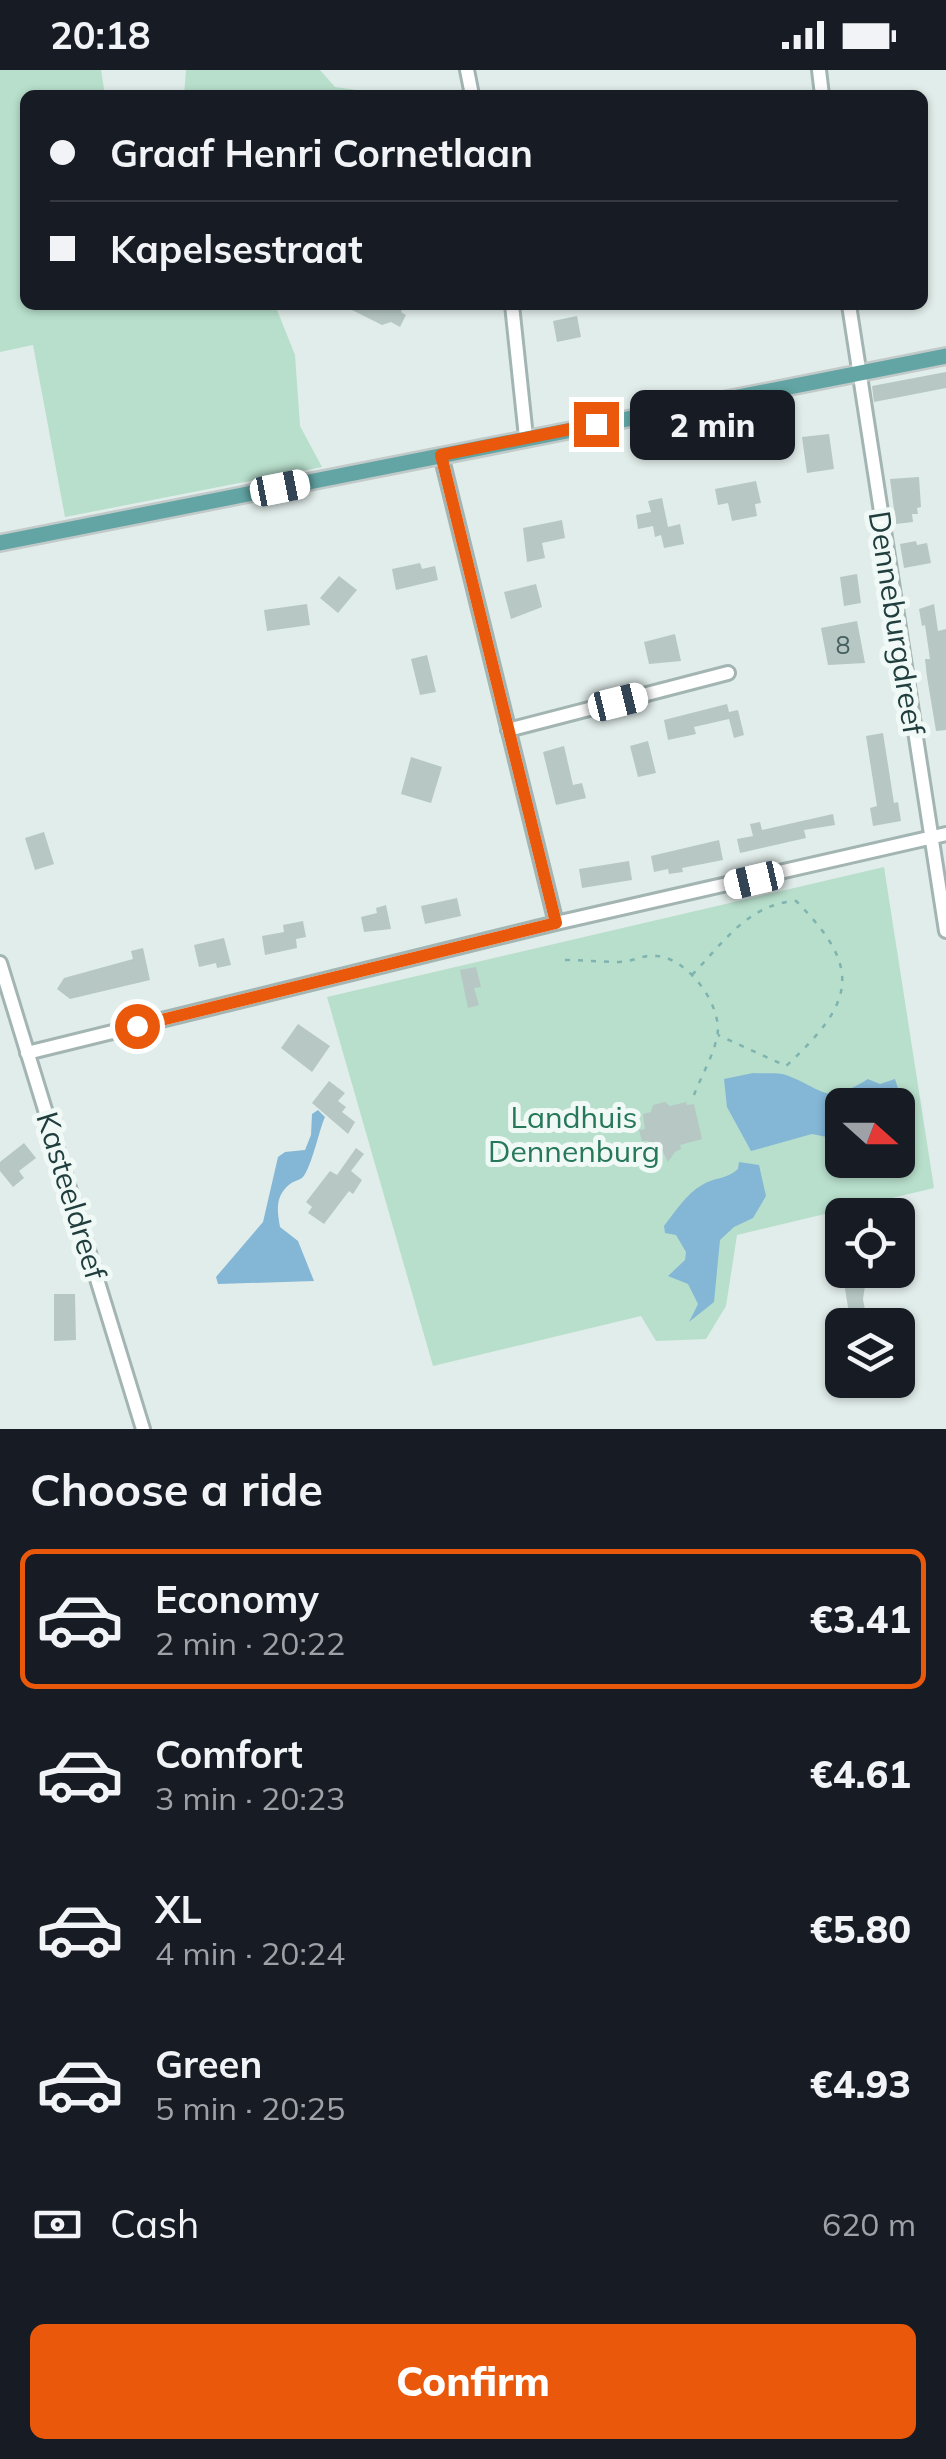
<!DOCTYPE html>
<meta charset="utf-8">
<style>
:root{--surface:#171b24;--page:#242831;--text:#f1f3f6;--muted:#9ea1a6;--line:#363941;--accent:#ea580c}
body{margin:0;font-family:Mulish,sans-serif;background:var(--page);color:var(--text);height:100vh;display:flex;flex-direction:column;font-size:38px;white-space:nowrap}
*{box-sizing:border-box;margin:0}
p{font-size:32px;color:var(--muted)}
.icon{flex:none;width:55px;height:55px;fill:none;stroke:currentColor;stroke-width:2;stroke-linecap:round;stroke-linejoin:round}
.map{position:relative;height:1359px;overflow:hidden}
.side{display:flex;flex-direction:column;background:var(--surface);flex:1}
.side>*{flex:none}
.hud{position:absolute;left:20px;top:20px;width:908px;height:220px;border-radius:15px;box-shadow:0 2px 8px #0004;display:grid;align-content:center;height:220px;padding:0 30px;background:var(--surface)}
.needle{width:65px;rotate:111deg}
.controls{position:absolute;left:825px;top:1018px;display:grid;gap:20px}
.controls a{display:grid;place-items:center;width:90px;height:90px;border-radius:15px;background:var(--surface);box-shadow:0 2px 8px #0004;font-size:50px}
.end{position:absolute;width:45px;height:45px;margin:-22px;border:12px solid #ea580c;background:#fff;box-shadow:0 0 0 5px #fff}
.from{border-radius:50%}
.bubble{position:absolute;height:70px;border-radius:15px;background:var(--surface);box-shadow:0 2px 8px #0004;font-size:32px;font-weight:800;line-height:70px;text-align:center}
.car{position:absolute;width:30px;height:60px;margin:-30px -15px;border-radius:12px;box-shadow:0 0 8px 2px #0007;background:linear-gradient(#fff 24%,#345 0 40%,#fff 0 76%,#345 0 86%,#fff 0)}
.hud b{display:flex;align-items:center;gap:35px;height:95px;font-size:38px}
.hud b+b{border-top:2px solid var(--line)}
.hud i{width:25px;height:25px;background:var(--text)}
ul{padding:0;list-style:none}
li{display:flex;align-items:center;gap:30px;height:140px;margin:0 20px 15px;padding:0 10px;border:5px solid transparent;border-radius:15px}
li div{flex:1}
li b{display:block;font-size:38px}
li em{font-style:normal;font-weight:800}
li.current{border-color:var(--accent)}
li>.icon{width:90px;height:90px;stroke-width:1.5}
h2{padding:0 30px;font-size:45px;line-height:120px}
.pay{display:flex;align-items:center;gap:25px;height:110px;padding:0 30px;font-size:38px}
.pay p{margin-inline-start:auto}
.action{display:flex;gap:20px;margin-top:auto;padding:20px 30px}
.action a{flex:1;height:115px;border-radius:15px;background:var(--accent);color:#fff;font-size:40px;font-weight:800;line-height:115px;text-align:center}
.status{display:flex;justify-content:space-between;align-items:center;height:70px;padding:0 50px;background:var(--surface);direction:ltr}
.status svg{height:28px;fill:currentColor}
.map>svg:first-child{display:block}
.green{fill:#b8dfcc;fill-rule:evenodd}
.water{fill:#84b6d6}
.building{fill:#b6c7c4}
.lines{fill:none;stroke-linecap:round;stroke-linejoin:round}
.minor-casing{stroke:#a3b5b3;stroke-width:18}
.major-casing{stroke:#c1c9c9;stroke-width:20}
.path{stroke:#7fb3af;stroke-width:2.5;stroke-dasharray:5 8;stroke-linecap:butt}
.minor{stroke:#fff;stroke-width:12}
.major{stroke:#62a5a4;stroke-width:15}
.route{stroke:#ea580c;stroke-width:12}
.labels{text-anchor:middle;stroke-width:10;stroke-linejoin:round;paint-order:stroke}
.number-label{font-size:25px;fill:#46605f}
.street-label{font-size:30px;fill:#203e3d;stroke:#f1f9f7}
.park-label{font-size:30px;fill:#27785a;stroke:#f1f9f7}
</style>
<div class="status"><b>20:18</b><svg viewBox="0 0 49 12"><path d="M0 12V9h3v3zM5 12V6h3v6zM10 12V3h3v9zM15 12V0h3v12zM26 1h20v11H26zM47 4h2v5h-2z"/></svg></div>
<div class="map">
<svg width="946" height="1359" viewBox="0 0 946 1359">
<rect width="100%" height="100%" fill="#e1edea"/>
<path class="green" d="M0,0h101l4,25h-80v210h250l20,50 5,71 22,41 -257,50 -32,-172 -33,7z
M186,0h134l15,17 58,8h-209z
M884,797l50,321 -197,47 -11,71 -20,33 -50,2 -15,-25 -208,50 -106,-369zM842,1035h56v55h-56z"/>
<path class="water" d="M753,1003c11,1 23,-1 33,2 40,15 38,31 82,4l12,5 15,-5 10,31 -7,11v-16h-56v35l-30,-6 -61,17 -24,-44 -3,-28z
M318,1040l7,7c-6,13 -13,49 -22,60 -3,3 -9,4 -13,7 -15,12 -13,26 -10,43l18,14 16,40 -96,3 -2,-7 47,-55 15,-65 7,-5 20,-2 6,-15 1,-21z
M739,1092l20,3 7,31 -13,22 -19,9 -14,13 -6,62 -25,20 9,-18 -10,-20 -20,-8 17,-16 1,-8 -10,-17 -11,-2 -1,-7c11,-14 22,-32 38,-41 12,-8 24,-5 36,-16z"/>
<path class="building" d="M342,235h62l-3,7 5,3 -6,12 -9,-5 -9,3z
M577,246l4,21 -24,5 -4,-21z
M946,302v16l-72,14 -2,-16z
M829,364l5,35 -27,4 -5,-36z
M919,407l2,30 -4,1 1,6h-6l1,8 -17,2 -6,-45z
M756,411l5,22 -6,1 2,12 -25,5 -4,-18 -10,2 -3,-16z
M662,428l6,29 12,-3 4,20 -20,4 -3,-13 -6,2 -2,-11 -15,3 -2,-14 15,-3 -3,-11z
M562,450l3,18 -23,5 3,15 -18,4 -4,-34z
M916,471l1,4 10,-2 4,20 -27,5 -4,-24z
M420,493l2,6 13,-3 3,14 -42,10 -4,-21z
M857,504l4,29 -17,3 -4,-29z
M339,506l18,14 -19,23 -18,-15z
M536,514l6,23 -31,12 -7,-27z
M307,534l3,21 -43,6 -3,-21z
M934,534l4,27 8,-2v101l-10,1 -9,-54 -2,-18h5l-5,-34 -3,1 -3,-17z
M857,551l8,42 -37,2 -7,-37z
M675,564l6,27 -32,3 -5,-22z
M427,585l9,37 -16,3 -9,-36z
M727,634l2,8 9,-2 6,25 -10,3 -5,-19 -35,8 2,7 -28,6 -4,-20z
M883,663l11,70 4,-1 3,19 -28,5 -3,-18 7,-2 -11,-70z
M648,671l8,32 -18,4 -8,-31z
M564,676l9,39 9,-2 4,15 -30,7 -13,-53z
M411,687l31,10 -11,36 -30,-9z
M833,744l2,11 -31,5 2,8 -66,15 -3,-14 16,-3 -3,-12 10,-2 2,8z
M44,762l10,32 -19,6 -10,-32z
M719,770l4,20 -41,8 1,4 -14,2 -1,-5 -14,3 -3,-16z
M629,791l3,19 -50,8 -3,-19z
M457,828l4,18 -36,8 -4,-18z
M386,835l5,24 -27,3 -3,-15 16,-4 -1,-5z
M303,851l3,16 -10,2 1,9 -32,7 -3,-19 22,-4 -1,-7z
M224,868l7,27 -14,3 -1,-5 -17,4 -5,-22z
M143,878l7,32 -80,19 -13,-10 7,-11 69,-19 -2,-8z
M476,897l5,20 -7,1 5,17 -11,3 -8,-38z
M298,954l32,22 -18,26 -31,-24z
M329,1011l16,12 -7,8 8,6 -4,5 13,10 -7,12 -36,-31z
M665,1032l5,4 16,-4 1,3 7,-1 8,35 -22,6 1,4 -6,3 -7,10 -6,-12 -8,3 -6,-12h-6l-3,-11 6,-1 -2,-15 8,-2 2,-7z
M24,1073l12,15 -17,13 5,7 -11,9 -13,-16v-9z
M356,1078l8,6 -13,17 11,9 -9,14 -4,-3 -25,33 -16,-11 4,-6 -6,-5 24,-31 7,4z
M826,1200h34l5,16 -2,13 4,23 -3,3h-13l-8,-48z
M54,1224h21l1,46 -22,1z"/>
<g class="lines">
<defs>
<path id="minor" d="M467,0l5,25
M819,0l3,25
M512,235l14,132
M849,235l97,626
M441,385l115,468
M508,660l220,-57
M0,893l143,466
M27,983l529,-130 390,-89"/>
<path id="major" d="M0,473l946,-187"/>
</defs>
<use href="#minor" class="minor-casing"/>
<use href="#major" class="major-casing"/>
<path class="path" d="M565,890c18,0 36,2 54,2 13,0 25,-8 38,-6 31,2 67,51 60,81 -4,20 -16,39 -23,58
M692,905c31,-32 56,-71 104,-74 68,68 58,102 -10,165l-68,-31"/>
<use href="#minor" class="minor"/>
<use href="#major" class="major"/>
</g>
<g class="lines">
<path class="route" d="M137,956l419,-103 -115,-468 155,-31"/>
</g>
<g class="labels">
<g class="number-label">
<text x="843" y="584">8</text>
</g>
<g class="street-label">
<text transform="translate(896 553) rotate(81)" y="10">Denneburgdreef</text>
<text transform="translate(71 1126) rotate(73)" y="10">Kasteeldreef</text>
</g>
<g class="park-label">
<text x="574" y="1058">Landhuis<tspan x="574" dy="34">Dennenburg</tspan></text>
</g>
</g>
</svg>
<div class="controls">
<a><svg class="needle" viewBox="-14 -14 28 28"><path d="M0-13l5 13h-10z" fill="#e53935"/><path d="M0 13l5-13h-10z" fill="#9ea1a6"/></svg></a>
<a><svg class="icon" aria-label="locate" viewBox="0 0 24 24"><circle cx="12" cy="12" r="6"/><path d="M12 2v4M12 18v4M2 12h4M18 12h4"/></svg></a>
<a><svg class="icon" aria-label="layers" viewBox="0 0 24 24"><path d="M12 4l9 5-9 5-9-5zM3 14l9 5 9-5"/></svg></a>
</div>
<i class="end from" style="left:137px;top:956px"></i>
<i class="end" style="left:596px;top:354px"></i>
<div class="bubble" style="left:630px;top:320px;width:165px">2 min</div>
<i class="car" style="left:280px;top:418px;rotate:79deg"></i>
<i class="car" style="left:618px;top:632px;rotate:76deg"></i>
<i class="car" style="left:754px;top:810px;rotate:257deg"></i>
<div class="hud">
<b><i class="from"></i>Graaf Henri Cornetlaan</b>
<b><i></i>Kapelsestraat</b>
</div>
</div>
<section class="side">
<h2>Choose a ride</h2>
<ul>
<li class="current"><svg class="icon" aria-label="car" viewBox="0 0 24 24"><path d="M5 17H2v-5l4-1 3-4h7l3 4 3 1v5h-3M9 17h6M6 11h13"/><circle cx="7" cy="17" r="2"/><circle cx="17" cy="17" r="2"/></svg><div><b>Economy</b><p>2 min · 20:22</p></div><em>€3.41</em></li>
<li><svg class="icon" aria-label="car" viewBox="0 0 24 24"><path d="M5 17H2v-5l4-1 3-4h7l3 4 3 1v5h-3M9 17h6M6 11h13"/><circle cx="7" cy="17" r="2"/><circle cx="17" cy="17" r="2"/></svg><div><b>Comfort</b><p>3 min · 20:23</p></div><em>€4.61</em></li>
<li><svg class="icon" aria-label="car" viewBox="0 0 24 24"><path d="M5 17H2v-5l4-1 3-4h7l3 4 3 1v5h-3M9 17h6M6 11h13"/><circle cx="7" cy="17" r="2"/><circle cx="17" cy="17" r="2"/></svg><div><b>XL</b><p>4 min · 20:24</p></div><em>€5.80</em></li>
<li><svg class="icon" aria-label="car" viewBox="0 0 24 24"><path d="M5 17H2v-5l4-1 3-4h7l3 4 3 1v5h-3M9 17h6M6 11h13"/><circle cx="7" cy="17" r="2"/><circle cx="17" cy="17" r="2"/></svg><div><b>Green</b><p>5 min · 20:25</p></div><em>€4.93</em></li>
</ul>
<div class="pay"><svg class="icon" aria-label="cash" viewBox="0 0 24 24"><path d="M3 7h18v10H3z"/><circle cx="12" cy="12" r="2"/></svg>Cash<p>620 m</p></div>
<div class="action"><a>Confirm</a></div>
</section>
